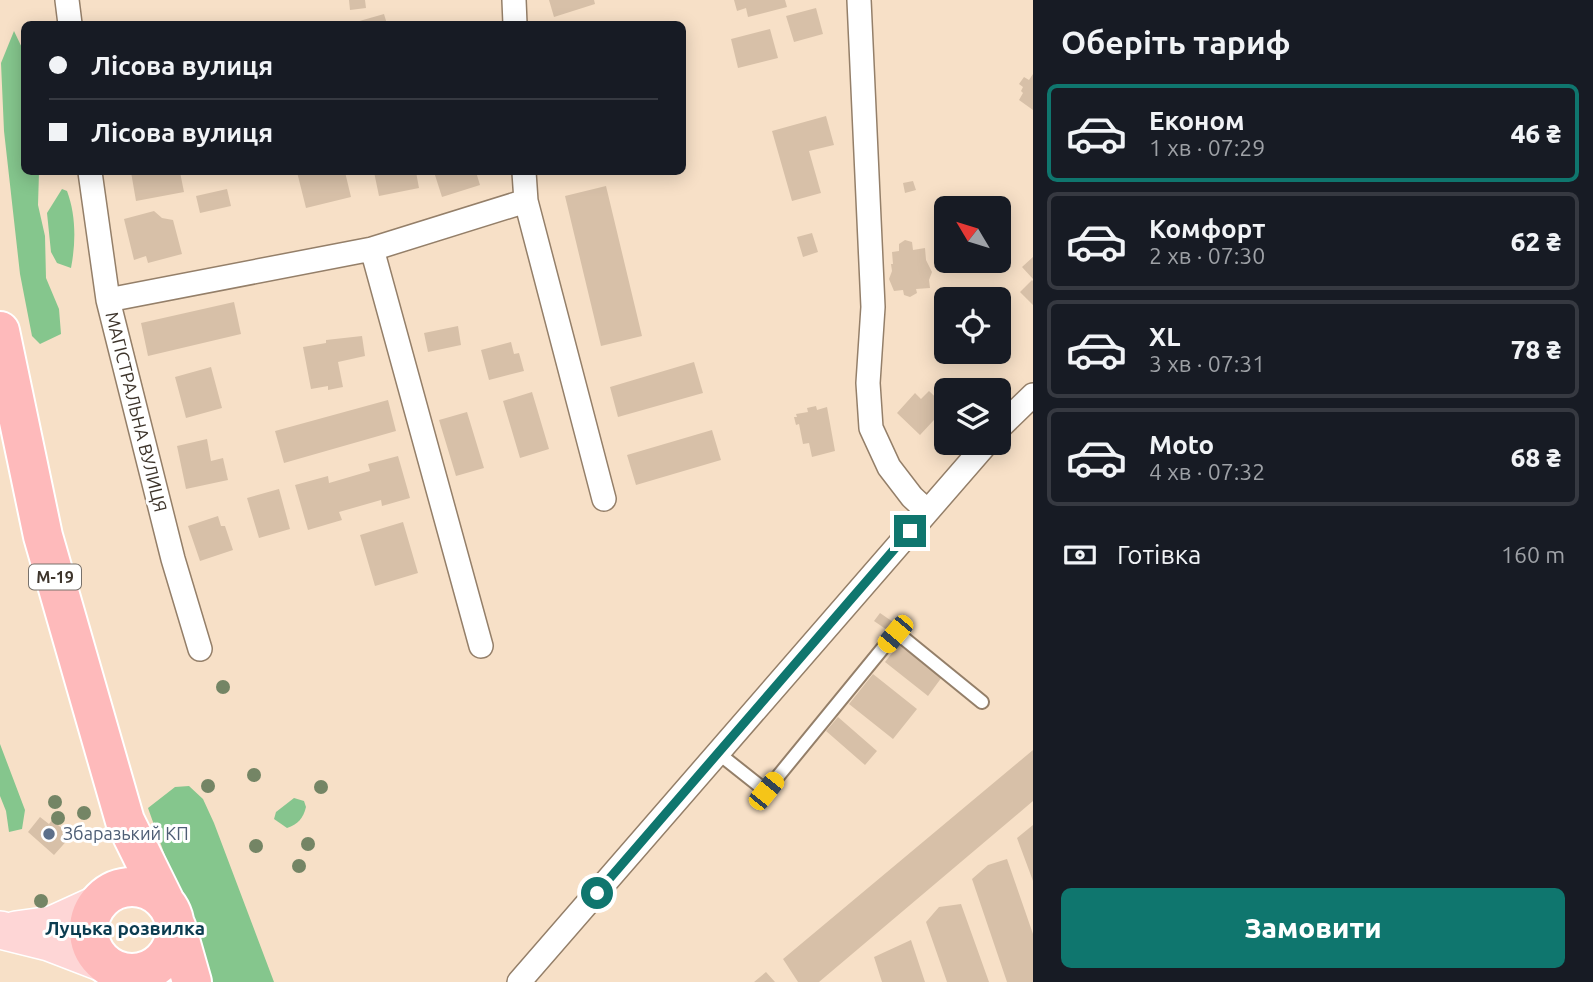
<!DOCTYPE html>
<html lang="uk">
<meta charset="utf-8">
<style>
:root{--surface:#171b24;--page:#242831;--text:#f1f3f6;--muted:#9ea1a6;--line:#363941;--accent:#0f766e}
body{margin:0;font-family:Ubuntu,sans-serif;background:var(--page);color:var(--text);height:100vh;display:flex;flex-direction:column;font-size:26px;white-space:nowrap}
*{box-sizing:border-box;margin:0}
p{font-size:23px;color:var(--muted)}
.icon{flex:none;width:38px;height:38px;fill:none;stroke:currentColor;stroke-width:2;stroke-linecap:round;stroke-linejoin:round}
.map{position:relative;flex:1;overflow:hidden}
.drawer{display:flex;flex-direction:column;background:var(--surface);width:560px}
.drawer>*{flex:none}
.guide{position:absolute;left:21px;top:21px;width:665px;height:154px;border-radius:10px;box-shadow:0 4px 18px #0003;display:grid;align-content:center;height:154px;padding:0 28px;background:var(--surface)}
.needle{width:46px;rotate:308deg}
.fabs{position:absolute;left:934px;top:196px;display:grid;gap:14px}
.fabs a{display:grid;place-items:center;width:77px;height:77px;border-radius:10px;background:var(--surface);box-shadow:0 4px 18px #0003;font-size:35px}
.end{position:absolute;width:32px;height:32px;margin:-16px;border:9px solid #0f766e;background:#fff;box-shadow:0 0 0 4px #fff}
.from{border-radius:50%}
.car{position:absolute;width:21px;height:42px;margin:-21px -10px;border-radius:9px;box-shadow:0 0 5px 2px #0007;background:linear-gradient(#f5c518 24%,#345 0 40%,#f5c518 0 76%,#345 0 86%,#f5c518 0)}
.guide b{display:flex;align-items:center;gap:24px;height:66px;font-size:26px}
.guide b+b{border-top:2px solid var(--line)}
.guide i{width:18px;height:18px;background:var(--text)}
ul{padding:0;list-style:none}
li{display:flex;align-items:center;gap:21px;height:98px;margin:0 14px 10px;padding:0 14px;border:4px solid var(--line);border-radius:10px}
li div{flex:1}
li b{display:block;font-size:26px}
li em{font-style:normal;font-weight:800}
li.current{border-color:var(--accent)}
li>.icon{width:63px;height:63px;stroke-width:1.5}
h2{padding:0 28px;font-size:32px;line-height:84px}
.pay{display:flex;align-items:center;gap:18px;height:77px;padding:0 28px;font-size:26px}
.pay p{margin-inline-start:auto}
.cta{display:flex;gap:14px;margin-top:auto;padding:14px 28px}
.cta a{flex:1;height:80px;border-radius:10px;background:var(--accent);color:#fff;font-size:28px;font-weight:800;line-height:80px;text-align:center}
main{display:flex;flex:1;min-height:0}
.map>svg:first-child{display:block}
.green{fill:#86c58e}
.forest{fill:#85c68d}
.building{fill:#d7c0a8}
.lines{fill:none;stroke-linecap:round;stroke-linejoin:round}
.lane-casing{stroke:#947f69;stroke-width:16}
.street-casing{stroke:#947f69;stroke-width:26}
.primary-casing{stroke:#fff;stroke-width:40}
.highway-casing{stroke:#fff;stroke-width:42}
.lane{stroke:#fff;stroke-width:12}
.street{stroke:#fff;stroke-width:23}
.primary{stroke:#fed6d6;stroke-width:37}
.highway{stroke:#febabb;stroke-width:38}
.tree{fill:#748565}
.route{stroke:#0f766e;stroke-width:9}
.service-dot{fill:#5c6f8a;stroke:#fff;stroke-width:2.5}
.labels{text-anchor:middle;stroke-width:6;stroke-linejoin:round;paint-order:stroke}
.shield{fill:#fff;stroke:#77716b;stroke-width:2}
.shield-label{font-size:16px;font-weight:bold;fill:#3d342b}
.street-label{font-size:18px;fill:#3d342b;stroke:#fff}
.service-label{font-size:18px;fill:#4e5e75;stroke:#fff;text-anchor:start}
.neighbourhood-label{font-size:19px;font-weight:bold;fill:#0b3c50;stroke:#fff}
</style>
<main>
<div class="map">
<svg width="1033" height="982" viewBox="0 0 1033 982">
<rect width="100%" height="100%" fill="#f7e0c7"/>
<path class="green" d="M294,798l10,3 2,6c-3,12 -8,17 -19,21l-13,-9 2,-7z"/>
<path class="forest" d="M14,31l10,21v120h15l-1,33 7,31 1,42 13,31 2,25 -21,10 -8,-8 -12,-62 -16,-143 -3,-68z
M62,189l5,2c9,24 9,51 4,77l-14,-5 -6,-11 -4,-39z
M0,744l25,66 -3,19 -13,3 -3,-21 -6,-15z
M189,786l14,13 11,24 60,159h-64l-62,-174 27,-21z"/>
<path class="building" d="M349,0h16l1,8 -16,2z
M549,0h45l1,4 -41,13z
M734,0h51l2,7 -39,10 -2,-9 -9,3z
M816,8l7,26 -29,8 -8,-26z
M384,14l3,10h-31v-2z
M770,29l8,29 -40,10 -7,-29z
M1033,74v36l-14,-10 4,-7 -2,-2 2,-4 -4,-3 5,-7 5,3z
M826,116l8,29 -25,6 12,42 -29,8 -20,-70z
M131,172h49l4,20 -48,9z
M297,172h48l6,25 -45,11z
M374,172h42l3,16 -40,8z
M434,172h42l4,13 -38,12z
M913,181l3,9 -11,3 -2,-10z
M606,186l36,150 -41,10 -36,-150z
M227,189l4,17 -31,7 -4,-17z
M154,211l8,7 11,2 9,34 -34,9 -2,-7 -12,4 -10,-41z
M812,233l6,19 -15,5 -6,-20z
M905,240l7,2 1,8 12,-2 1,12 6,12 -3,8 1,8 -14,1 1,4 -7,4 -6,-2 -1,-5 -9,1 -5,-12 3,-8 -1,-7h2l-1,-12 7,-1v-7z
M1033,257v22l-11,-12z
M1032,280l1,1v24l-13,-13z
M234,302l7,32 -93,22 -7,-33z
M458,326l3,19 -33,7 -4,-19z
M362,336l3,20 -27,6 5,25 -15,3v-4l-17,3 -8,-42 23,-4v-3z
M511,342l3,12 5,-1 5,18 -35,9 -8,-30z
M694,362l9,31 -85,24 -8,-30z
M211,367l11,41 -36,10 -11,-41z
M929,391l17,16 -26,28 -23,-22 18,-20 6,6z
M532,392l17,57 -29,9 -17,-57z
M388,400l8,31 -112,32 -9,-32z
M816,406l1,4 10,-3 8,44 -23,6 -3,-14 -6,1 -4,-20 -3,1 -2,-8h3l-1,-3 12,-2 -1,-4z
M467,412l17,56 -28,8 -17,-56z
M712,430l9,30 -85,25 -9,-30z
M207,439l4,22 12,-3 5,22 -42,9 -9,-43z
M398,456l12,42 -28,8 -1,-6 -42,12 3,8 -34,10 -13,-45 33,-9 1,7 41,-12 -2,-7z
M279,489l11,40 -31,9 -12,-40z
M218,516l3,10h4l8,24 -33,11 -12,-35z
M403,522l15,51 -43,13 -15,-51z
M880,613l16,11 -6,8 -16,-11z
M899,644l43,33 -14,19 -43,-34z
M873,674l44,35 -24,30 -44,-35z
M838,717l39,34 -12,14 -39,-34z
M1033,750v51l-214,181h-21l-15,-23z
M40,817l9,7 3,-4 19,16 -17,19 -26,-23z
M1033,825v56l-16,-43z
M1007,859l26,75v48h-26l-35,-103 16,-14z
M961,904l28,78h-42l-21,-60 13,-15z
M911,940l14,42h-43l-8,-25z
M766,972l9,10h-21z"/>
<g class="lines">
<defs>
<path id="lane" d="M718,753l48,38 130,-159 86,70"/>
<path id="street" d="M67,0l3,24
M514,0l1,24
M859,0l14,307 -5,76 3,45 18,39 23,30 15,14
M90,172l18,128 65,259 27,90
M524,172l2,29 78,298
M372,249l109,397
M108,300l264,-51 154,-48
M999,428l34,-33
M519,982l468,-539"/>
<path id="primary" d="M0,930l49,12 57,22
M16,930l36,-5 46,-21"/>
<path id="highway" d="M0,331l43,205 82,285 39,79
M89 930a43 43 0 1 1 86 0a43 43 0 1 1-86 0Z
M176,926l16,56"/>
</defs>
<use href="#lane" class="lane-casing"/>
<use href="#street" class="street-casing"/>
<use href="#primary" class="primary-casing"/>
<use href="#highway" class="highway-casing"/>
<use href="#lane" class="lane"/>
<use href="#street" class="street"/>
<use href="#primary" class="primary"/>
<use href="#highway" class="highway"/>
</g>
<g class="tree">
<circle cx="223" cy="687" r="7"/>
<circle cx="254" cy="775" r="7"/>
<circle cx="208" cy="786" r="7"/>
<circle cx="321" cy="787" r="7"/>
<circle cx="55" cy="802" r="7"/>
<circle cx="84" cy="813" r="7"/>
<circle cx="58" cy="818" r="7"/>
<circle cx="308" cy="844" r="7"/>
<circle cx="256" cy="846" r="7"/>
<circle cx="299" cy="866" r="7"/>
<circle cx="41" cy="901" r="7"/>
</g>
<g class="lines">
<path class="route" d="M597,893l313,-362"/>
</g>
<circle class="service-dot" cx="49" cy="834" r="7"/>
<g class="labels">
<rect class="shield" x="29" y="564.5" width="52" height="25" rx="5"/>
<g class="shield-label">
<text x="55" y="583">М-19</text>
</g>
<g class="street-label">
<text transform="translate(136 412) rotate(76)" y="6">МАГІСТРАЛЬНА ВУЛИЦЯ</text>
</g>
<g class="service-label">
<text x="63" y="840">Збаразький КП</text>
</g>
<g class="neighbourhood-label">
<text x="125" y="935">Луцька розвилка</text>
</g>
</g>
</svg>
<div class="fabs">
<a><svg class="needle" viewBox="-14 -14 28 28"><path d="M0-13l5 13h-10z" fill="#e53935"/><path d="M0 13l5-13h-10z" fill="#9ea1a6"/></svg></a>
<a><svg class="icon" aria-label="locate" viewBox="0 0 24 24"><circle cx="12" cy="12" r="6"/><path d="M12 2v4M12 18v4M2 12h4M18 12h4"/></svg></a>
<a><svg class="icon" aria-label="layers" viewBox="0 0 24 24"><path d="M12 4l9 5-9 5-9-5zM3 14l9 5 9-5"/></svg></a>
</div>
<i class="end from" style="left:597px;top:893px"></i>
<i class="end" style="left:910px;top:531px"></i>
<i class="car" style="left:895px;top:634px;rotate:220deg"></i>
<i class="car" style="left:766px;top:791px;rotate:39deg"></i>
<div class="guide">
<b><i class="from"></i>Лісова вулиця</b>
<b><i></i>Лісова вулиця</b>
</div>
</div>
<section class="drawer">
<h2>Оберіть тариф</h2>
<ul>
<li class="current"><svg class="icon" aria-label="car" viewBox="0 0 24 24"><path d="M5 17H2v-5l4-1 3-4h7l3 4 3 1v5h-3M9 17h6M6 11h13"/><circle cx="7" cy="17" r="2"/><circle cx="17" cy="17" r="2"/></svg><div><b>Економ</b><p>1 хв · 07:29</p></div><em>46 ₴</em></li>
<li><svg class="icon" aria-label="car" viewBox="0 0 24 24"><path d="M5 17H2v-5l4-1 3-4h7l3 4 3 1v5h-3M9 17h6M6 11h13"/><circle cx="7" cy="17" r="2"/><circle cx="17" cy="17" r="2"/></svg><div><b>Комфорт</b><p>2 хв · 07:30</p></div><em>62 ₴</em></li>
<li><svg class="icon" aria-label="car" viewBox="0 0 24 24"><path d="M5 17H2v-5l4-1 3-4h7l3 4 3 1v5h-3M9 17h6M6 11h13"/><circle cx="7" cy="17" r="2"/><circle cx="17" cy="17" r="2"/></svg><div><b>XL</b><p>3 хв · 07:31</p></div><em>78 ₴</em></li>
<li><svg class="icon" aria-label="car" viewBox="0 0 24 24"><path d="M5 17H2v-5l4-1 3-4h7l3 4 3 1v5h-3M9 17h6M6 11h13"/><circle cx="7" cy="17" r="2"/><circle cx="17" cy="17" r="2"/></svg><div><b>Moto</b><p>4 хв · 07:32</p></div><em>68 ₴</em></li>
</ul>
<div class="pay"><svg class="icon" aria-label="cash" viewBox="0 0 24 24"><path d="M3 7h18v10H3z"/><circle cx="12" cy="12" r="2"/></svg>Готівка<p>160 m</p></div>
<div class="cta"><a>Замовити</a></div>
</section>
</main>
